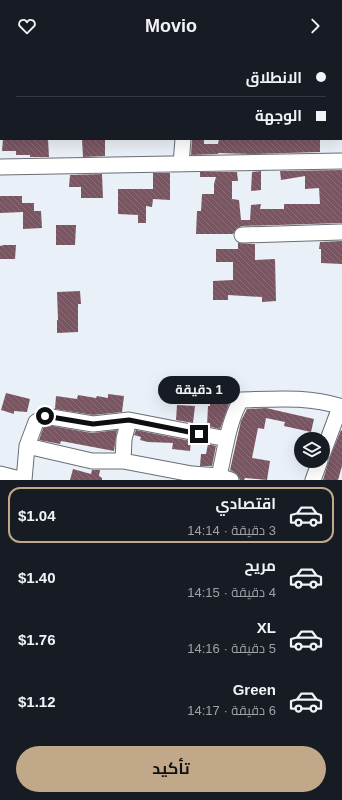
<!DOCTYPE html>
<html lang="ar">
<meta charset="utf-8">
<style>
:root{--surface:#171b24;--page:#20242c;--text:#f1f3f6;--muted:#9ea1a6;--line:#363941;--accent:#c1a889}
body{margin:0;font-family:Helvetica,Cairo,sans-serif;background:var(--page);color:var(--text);direction:rtl;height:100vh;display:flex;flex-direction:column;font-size:15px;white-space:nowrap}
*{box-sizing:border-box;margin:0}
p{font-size:13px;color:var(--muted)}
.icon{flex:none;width:22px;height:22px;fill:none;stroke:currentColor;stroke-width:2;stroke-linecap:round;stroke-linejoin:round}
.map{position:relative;height:428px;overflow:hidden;direction:ltr}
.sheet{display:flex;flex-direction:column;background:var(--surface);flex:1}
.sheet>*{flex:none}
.hud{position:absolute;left:0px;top:0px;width:342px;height:88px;box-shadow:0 4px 16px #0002;direction:rtl;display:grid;align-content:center;height:88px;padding:0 16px;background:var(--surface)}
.controls{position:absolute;left:294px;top:380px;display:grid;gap:8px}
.controls a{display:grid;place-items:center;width:36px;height:36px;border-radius:50%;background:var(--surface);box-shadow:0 4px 16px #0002;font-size:20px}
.end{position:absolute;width:18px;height:18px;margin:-9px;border:5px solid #0c0e11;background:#fff;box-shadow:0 0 0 2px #fff}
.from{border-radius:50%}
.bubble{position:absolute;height:28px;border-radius:14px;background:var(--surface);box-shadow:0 4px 16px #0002;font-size:13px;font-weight:700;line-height:28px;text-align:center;direction:rtl}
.hud b{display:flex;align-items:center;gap:14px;height:38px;font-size:15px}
.hud b+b{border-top:1px solid var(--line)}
.hud i{width:10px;height:10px;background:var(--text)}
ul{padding:7px 0 0;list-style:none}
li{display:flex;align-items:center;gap:12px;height:56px;margin:0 8px 6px;padding:0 8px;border:2px solid transparent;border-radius:12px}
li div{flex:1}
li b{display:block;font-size:15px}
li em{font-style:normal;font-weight:700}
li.on{border-color:var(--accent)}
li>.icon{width:36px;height:36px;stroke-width:1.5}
.action{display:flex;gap:8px;margin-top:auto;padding:8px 16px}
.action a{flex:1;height:46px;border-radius:24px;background:var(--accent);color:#111;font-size:16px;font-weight:700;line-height:46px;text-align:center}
header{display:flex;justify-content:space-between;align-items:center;height:52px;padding:0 16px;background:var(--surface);font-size:18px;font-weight:700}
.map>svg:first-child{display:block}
.building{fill:url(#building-back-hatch)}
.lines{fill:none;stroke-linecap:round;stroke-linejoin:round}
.minor-casing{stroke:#696e75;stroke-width:17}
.minor{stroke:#fff;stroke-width:15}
.route{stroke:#0c0e11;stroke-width:5}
</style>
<header><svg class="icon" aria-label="forward" viewBox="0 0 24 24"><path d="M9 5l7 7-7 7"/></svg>Movio<svg class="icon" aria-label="heart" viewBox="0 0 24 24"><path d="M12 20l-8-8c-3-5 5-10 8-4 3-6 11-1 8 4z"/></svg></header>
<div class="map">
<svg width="342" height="428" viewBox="0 0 342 428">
<defs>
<pattern id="building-back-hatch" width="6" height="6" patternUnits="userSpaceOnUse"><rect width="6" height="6" fill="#7a5461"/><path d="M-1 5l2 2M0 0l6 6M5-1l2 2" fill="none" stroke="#896d77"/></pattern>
</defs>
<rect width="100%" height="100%" fill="#eaf0f7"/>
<path class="building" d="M3,87h45l1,18h-19v-2h-14v-4h-14z
M82,87h23v17l-22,1z
M192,87h12v5h14l1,-5h101v13l-69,2 -33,-1v1l-27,1z
M342,118v53l-100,3 -5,2 -4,6h-37l1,-23h4l1,-17h12v-10l2,-7h-16v-5h37l1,9h-6v18l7,1 2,20h9l1,-15 10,-1 -1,5h24v-5h36l-1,-16 -14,1v-13l-24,4 -1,-9z
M261,119v19l-10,1 1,-19z
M153,121h17v27l-17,-1 -1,8 -6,-1v17h-8v-8l-20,-1v-25h35z
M102,122l1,24h-22v-11h-12l1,-12z
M0,144h22v7h12v8h7l1,17 -19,1v-17l-23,1z
M56,173h20l-1,20h-19z
M342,189v23l-21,-1v-14h-2l1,-7z
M238,191l17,1v16l20,-1 1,42 -14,1v-5l-34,-2v5h-15v-19l20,-1v-18h-17v-13h22z
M4,193h12l-1,14h-15v-13z
M80,239l1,13h-3v28l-21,1v-13h1l-1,-28z
M210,331h16v6l4,1v11l-10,28 -13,-3 1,-20h2z
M6,341l24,6 -3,13 -13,-1v3l-13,-4z
M108,342l16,2 -2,16 -29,3 -38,-6 1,-13 21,3 1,-4 18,3 1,-2 11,2z
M177,353l18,1 -2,17 -17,-3z
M266,356l48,11 -3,13 -27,-6 1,-4 -19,-4 -2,11 -6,-1 -6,30 18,3 -3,19 -22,-2 -1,2h-4l-3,-6 -7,-4 11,-49 6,-12z
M47,373l45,8 25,-3 -3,21 -53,-10 -1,3 -21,-4 4,-12z
M136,378l55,11 -1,10 -18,-2 1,-6 -25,-1 -8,-2 1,-3 -7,-2z
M341,378l1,1v35l-4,14h-15l6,-20z
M208,392l8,2 -4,20h-12l1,-12h5z
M73,417l18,5 1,-4h8l-1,6 3,2v2h-32z"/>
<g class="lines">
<defs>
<path id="minor" d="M2,1v-1
M189,1v-1
M341,46h1
M0,66l1,-34
M181,112l2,-25
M0,115l342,-6
M242,183l100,-3
M27,394l65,15h31l69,13 27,2 12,4
M323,401l17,-46
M123,409l1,-22 5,-19 98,19
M0,422l24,6
M219,424c6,-25 9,-54 22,-76 35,-1 68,-4 101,7
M24,428l3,-34 9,-24 9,-6 48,8 36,-4
M313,428l7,-19"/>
</defs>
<use href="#minor" class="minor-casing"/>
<use href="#minor" class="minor"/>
</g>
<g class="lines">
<path class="route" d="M45,364l48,8 36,-4 70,14"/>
</g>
</svg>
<div class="controls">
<a><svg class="icon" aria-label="layers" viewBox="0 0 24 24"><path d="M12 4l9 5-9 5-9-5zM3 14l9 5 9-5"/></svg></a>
</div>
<i class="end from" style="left:45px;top:364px"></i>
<i class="end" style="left:199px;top:382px"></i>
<div class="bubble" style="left:158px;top:324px;width:82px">1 دقيقة</div>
<div class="hud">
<b><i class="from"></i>الانطلاق</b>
<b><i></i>الوجهة</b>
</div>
</div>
<section class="sheet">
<ul>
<li class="on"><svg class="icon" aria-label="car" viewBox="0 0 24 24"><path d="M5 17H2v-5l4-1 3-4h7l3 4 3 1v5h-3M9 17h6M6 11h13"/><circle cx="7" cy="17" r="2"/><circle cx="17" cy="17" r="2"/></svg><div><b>اقتصادي</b><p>3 دقيقة · 14:14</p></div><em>$1.04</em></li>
<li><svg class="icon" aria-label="car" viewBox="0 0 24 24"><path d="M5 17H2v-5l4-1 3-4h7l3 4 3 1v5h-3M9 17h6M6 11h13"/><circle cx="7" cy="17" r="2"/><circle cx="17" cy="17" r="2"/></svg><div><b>مريح</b><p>4 دقيقة · 14:15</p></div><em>$1.40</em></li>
<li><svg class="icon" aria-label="car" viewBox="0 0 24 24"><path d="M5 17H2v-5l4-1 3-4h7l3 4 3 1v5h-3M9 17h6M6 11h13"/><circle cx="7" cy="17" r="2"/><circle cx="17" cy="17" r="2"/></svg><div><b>XL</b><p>5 دقيقة · 14:16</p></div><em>$1.76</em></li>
<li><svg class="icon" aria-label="car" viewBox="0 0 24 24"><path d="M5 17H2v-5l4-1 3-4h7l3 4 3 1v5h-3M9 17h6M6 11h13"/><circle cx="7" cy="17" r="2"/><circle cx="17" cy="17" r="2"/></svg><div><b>Green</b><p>6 دقيقة · 14:17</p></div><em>$1.12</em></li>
</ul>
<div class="action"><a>تأكيد</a></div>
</section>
